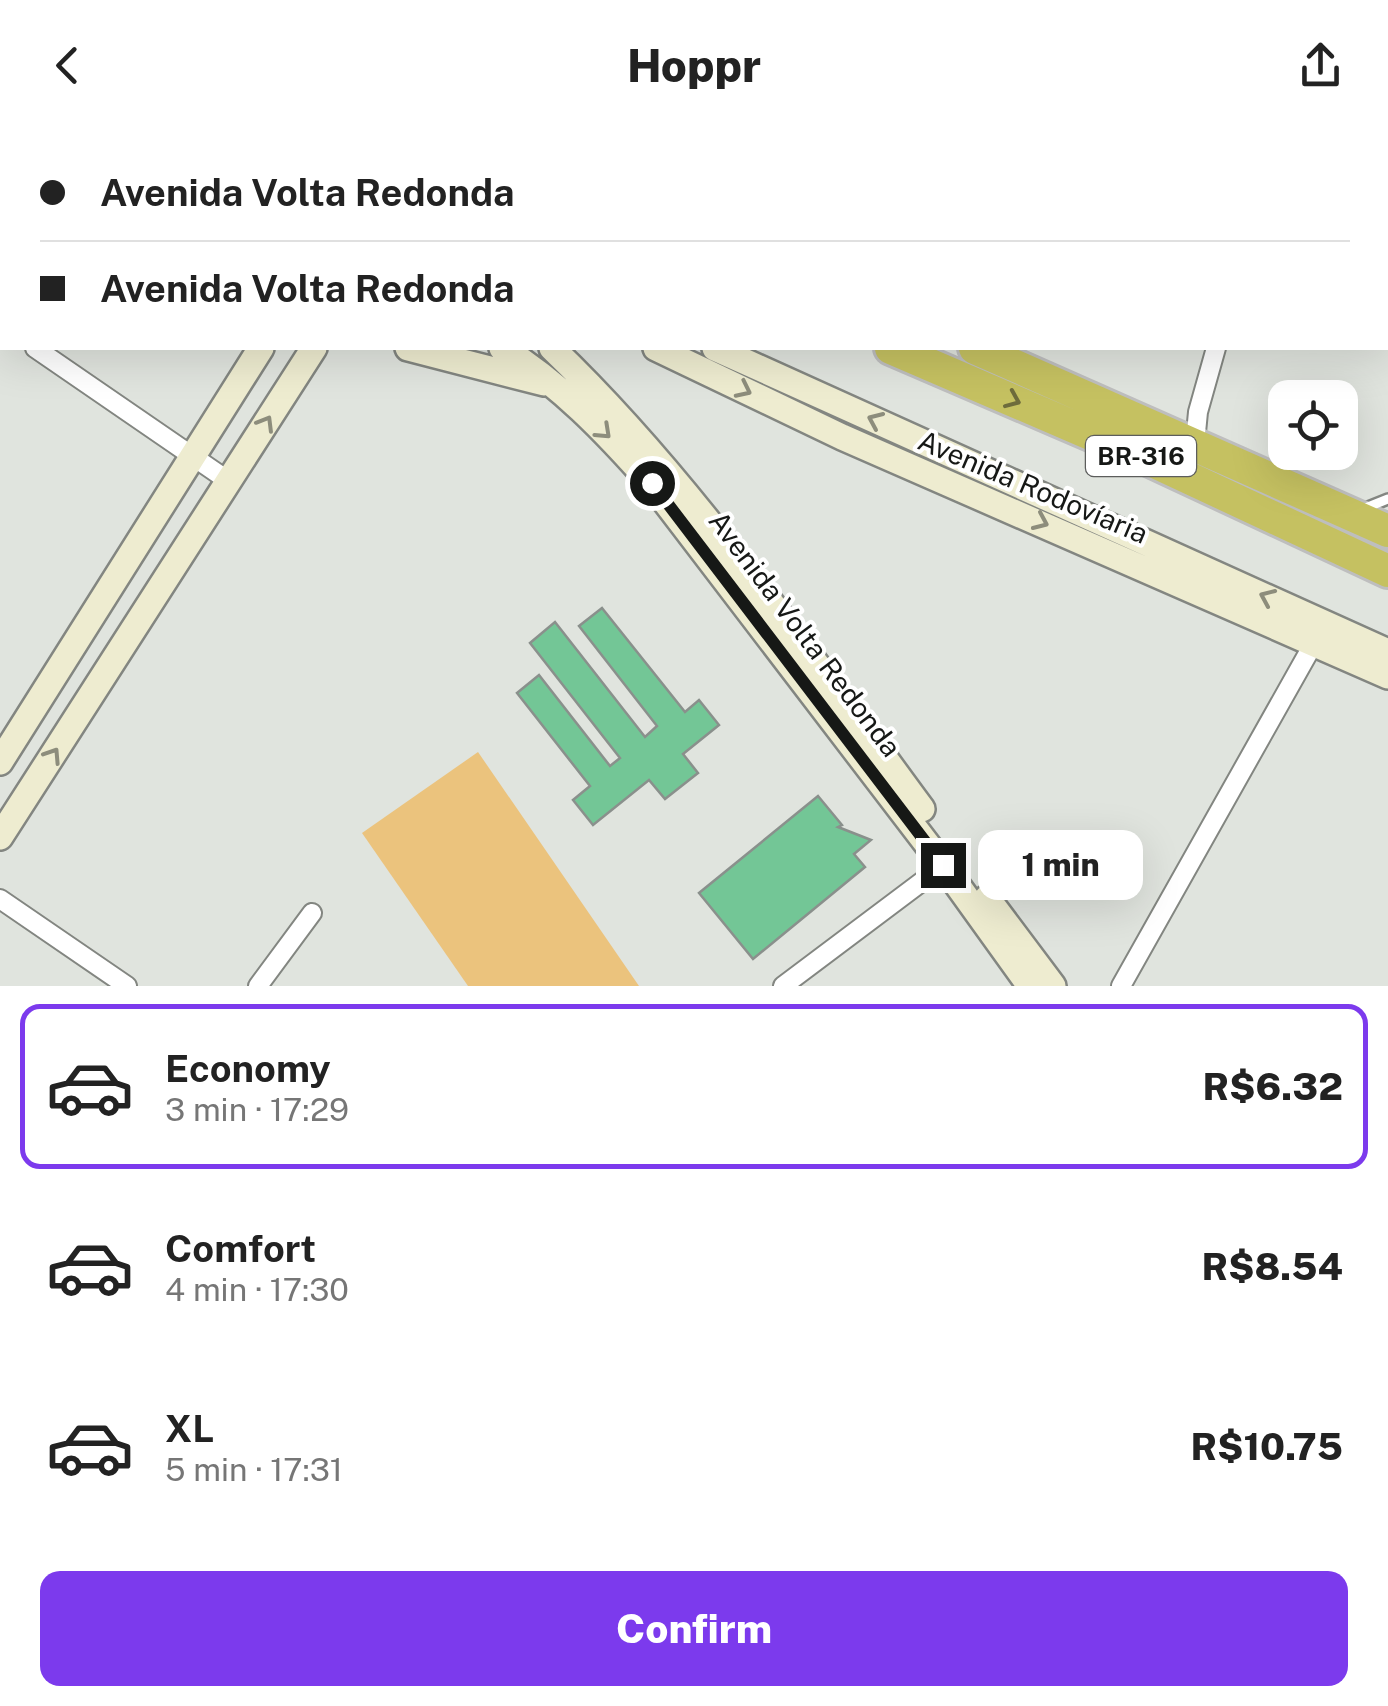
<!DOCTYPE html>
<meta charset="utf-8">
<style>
:root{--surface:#fff;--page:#f2f2f2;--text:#222;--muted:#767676;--line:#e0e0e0;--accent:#7c3aed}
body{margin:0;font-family:"Public Sans",sans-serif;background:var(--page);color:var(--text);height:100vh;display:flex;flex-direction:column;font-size:38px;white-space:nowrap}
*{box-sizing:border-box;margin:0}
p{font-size:32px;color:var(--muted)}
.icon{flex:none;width:55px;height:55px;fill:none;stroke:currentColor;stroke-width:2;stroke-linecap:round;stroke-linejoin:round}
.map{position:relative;height:856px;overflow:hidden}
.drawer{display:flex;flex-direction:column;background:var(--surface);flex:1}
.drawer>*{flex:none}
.guide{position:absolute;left:0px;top:0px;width:1390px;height:220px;box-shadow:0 10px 40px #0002;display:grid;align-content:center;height:220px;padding:0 40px;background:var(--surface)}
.tools{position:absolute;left:1268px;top:250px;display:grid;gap:20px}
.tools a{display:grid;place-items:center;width:90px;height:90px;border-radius:20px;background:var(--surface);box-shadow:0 10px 40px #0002;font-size:50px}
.end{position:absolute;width:45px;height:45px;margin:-22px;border:12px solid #161816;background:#fff;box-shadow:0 0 0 5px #fff}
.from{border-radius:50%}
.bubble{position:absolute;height:70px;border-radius:20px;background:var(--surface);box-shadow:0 10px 40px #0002;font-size:32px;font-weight:800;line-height:70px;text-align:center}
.guide b{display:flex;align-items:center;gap:35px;height:95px;font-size:38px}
.guide b+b{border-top:2px solid var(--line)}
.guide i{width:25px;height:25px;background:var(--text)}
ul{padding:18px 0 0;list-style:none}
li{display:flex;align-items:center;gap:30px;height:165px;margin:0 20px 15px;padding:0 20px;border:5px solid transparent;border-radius:20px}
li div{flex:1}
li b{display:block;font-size:38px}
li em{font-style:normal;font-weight:800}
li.current{border-color:var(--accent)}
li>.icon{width:90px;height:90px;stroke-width:1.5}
.button{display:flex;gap:20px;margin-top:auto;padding:20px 40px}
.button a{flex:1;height:115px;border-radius:20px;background:var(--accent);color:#fff;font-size:40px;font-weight:800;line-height:115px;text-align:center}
header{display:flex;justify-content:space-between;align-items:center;height:130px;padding:0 40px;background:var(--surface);font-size:45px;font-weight:800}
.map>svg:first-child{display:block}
.green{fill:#ebc37d}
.building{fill:#73c696;stroke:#8a908c;stroke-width:2.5}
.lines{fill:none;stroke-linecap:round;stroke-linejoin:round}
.lane-casing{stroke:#838681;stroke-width:14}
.street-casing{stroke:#838681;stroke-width:22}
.secondary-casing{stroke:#838681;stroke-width:30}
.highway-casing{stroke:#bebebe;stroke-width:38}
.lane{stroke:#fff;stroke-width:9}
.street{stroke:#fff;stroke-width:18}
.secondary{stroke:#eeecd0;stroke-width:25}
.highway{stroke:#c5c161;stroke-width:32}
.oneway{stroke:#8d8d7c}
.oneway2{stroke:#6e6c3c}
.route{stroke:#161816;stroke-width:12}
.labels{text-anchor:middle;stroke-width:8;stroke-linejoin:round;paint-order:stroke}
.shield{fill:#fff;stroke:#5c5d5c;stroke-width:2.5}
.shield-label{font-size:25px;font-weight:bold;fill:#161816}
.street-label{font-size:28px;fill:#161816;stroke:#fff}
</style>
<header><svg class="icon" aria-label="back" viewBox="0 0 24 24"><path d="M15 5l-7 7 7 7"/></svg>Hoppr<svg class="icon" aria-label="share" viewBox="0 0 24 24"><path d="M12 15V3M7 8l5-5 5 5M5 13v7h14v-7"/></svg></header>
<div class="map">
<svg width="1388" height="856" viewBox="0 0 1388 856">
<rect width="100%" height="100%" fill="#e0e4de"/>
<path class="green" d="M478,622l161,234h-171l-106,-153z"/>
<path class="building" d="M602,478l83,104 14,-12 20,25 -36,29 15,19 -33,26 -16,-19 -56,45 -20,-25 17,-14 -73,-93 22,-18 71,91 10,-8 -90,-115 25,-21 90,115 12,-11 -78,-100z
M818,666l24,29 -4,2 33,13 -17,14 11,13 -112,92 -54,-66z"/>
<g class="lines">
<defs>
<path id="lane" d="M344,0l3,2
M1363,379l25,-10"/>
<path id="street" d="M296,0l3,2
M55,2l1,-2
M1352,2l2,-2
M0,88l2,-4
M0,193l2,2
M35,218l195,134
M1195,313l3,-31 18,-64
M0,769l127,87
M258,856l54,-73
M783,856l173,-130
M1121,856l198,-352"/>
<path id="secondary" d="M408,218l136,35
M502,218c57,35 105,85 149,135l292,382 87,121
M552,218c142,136 253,303 370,461
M656,218l186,89 546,239
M715,218l673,304
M0,632l261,-414
M0,707l314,-489
M987,768l66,88"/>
<path id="highway" d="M398,0l1,2
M545,0l3,2
M517,2l2,-2
M891,218l253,109 244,114
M975,218l413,183"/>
</defs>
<use href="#lane" class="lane-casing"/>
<use href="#street" class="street-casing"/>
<use href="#secondary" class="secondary-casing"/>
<use href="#highway" class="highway-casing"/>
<use href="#lane" class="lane"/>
<use href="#street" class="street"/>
<use href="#secondary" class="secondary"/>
<use href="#highway" class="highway"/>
</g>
<defs><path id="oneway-chevron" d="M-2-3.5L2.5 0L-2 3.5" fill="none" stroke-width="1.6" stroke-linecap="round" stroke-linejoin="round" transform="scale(2.5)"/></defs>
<g class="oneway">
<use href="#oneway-chevron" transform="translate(744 260) rotate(26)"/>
<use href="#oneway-chevron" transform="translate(875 290) rotate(-156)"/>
<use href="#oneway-chevron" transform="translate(266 293) rotate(-59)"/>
<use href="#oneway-chevron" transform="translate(604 302) rotate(43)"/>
<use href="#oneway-chevron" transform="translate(1041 392) rotate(24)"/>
<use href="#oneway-chevron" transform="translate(1267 467) rotate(-156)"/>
<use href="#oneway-chevron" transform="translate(53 625) rotate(-57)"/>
</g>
<use class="oneway2" href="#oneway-chevron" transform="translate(1013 270) rotate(23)"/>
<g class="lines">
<path class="route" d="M652,353l291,382"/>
</g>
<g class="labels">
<rect class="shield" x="1086" y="306" width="110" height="40" rx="8"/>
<g class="shield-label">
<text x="1141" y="335">BR-316</text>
</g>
<g class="street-label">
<text transform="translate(1033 357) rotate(23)" y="10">Avenida Rodovíaria</text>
<text transform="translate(805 504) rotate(53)" y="10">Avenida Volta Redonda</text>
</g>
</g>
</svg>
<div class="tools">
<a><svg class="icon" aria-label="locate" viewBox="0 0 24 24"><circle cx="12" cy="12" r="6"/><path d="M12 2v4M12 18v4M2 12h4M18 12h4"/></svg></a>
</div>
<i class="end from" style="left:652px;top:353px"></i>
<i class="end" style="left:943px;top:735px"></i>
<div class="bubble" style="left:978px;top:700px;width:165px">1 min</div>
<div class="guide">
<b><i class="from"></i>Avenida Volta Redonda</b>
<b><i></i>Avenida Volta Redonda</b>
</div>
</div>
<section class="drawer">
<ul>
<li class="current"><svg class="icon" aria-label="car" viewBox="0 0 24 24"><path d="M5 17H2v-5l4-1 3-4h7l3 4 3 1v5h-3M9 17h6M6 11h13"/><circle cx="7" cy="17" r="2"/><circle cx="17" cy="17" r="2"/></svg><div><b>Economy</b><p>3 min · 17:29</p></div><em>R$6.32</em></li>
<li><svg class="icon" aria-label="car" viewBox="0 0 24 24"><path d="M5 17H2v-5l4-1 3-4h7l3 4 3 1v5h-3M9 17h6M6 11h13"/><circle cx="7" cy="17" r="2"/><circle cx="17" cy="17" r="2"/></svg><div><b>Comfort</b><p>4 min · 17:30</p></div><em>R$8.54</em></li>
<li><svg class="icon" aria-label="car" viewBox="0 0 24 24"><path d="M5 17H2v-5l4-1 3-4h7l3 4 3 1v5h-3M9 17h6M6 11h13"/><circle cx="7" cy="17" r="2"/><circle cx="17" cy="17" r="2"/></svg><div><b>XL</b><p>5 min · 17:31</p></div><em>R$10.75</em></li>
</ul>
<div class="button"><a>Confirm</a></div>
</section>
